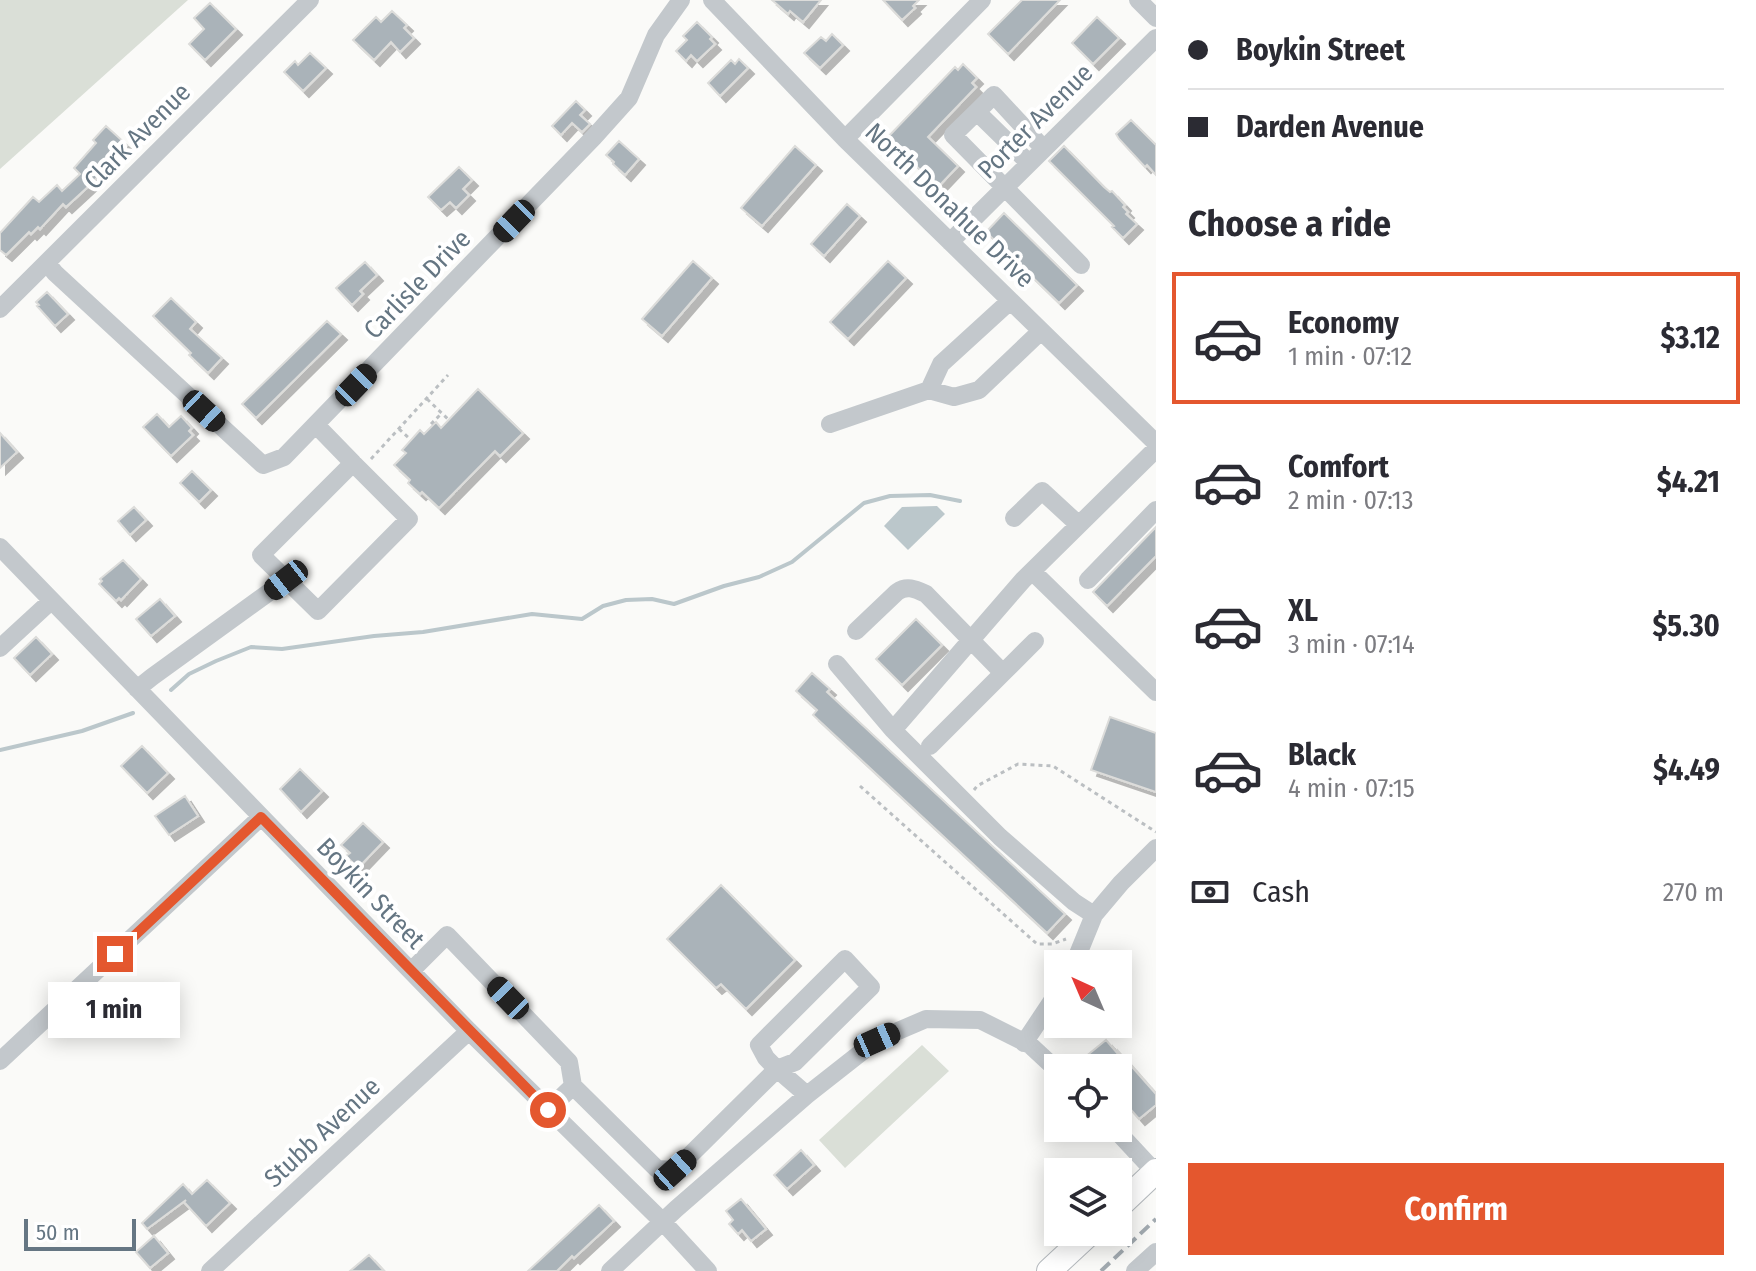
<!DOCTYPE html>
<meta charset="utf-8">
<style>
:root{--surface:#fff;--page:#f2f2f3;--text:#2b2b33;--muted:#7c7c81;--line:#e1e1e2;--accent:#e4572e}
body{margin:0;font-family:"Fira Sans Condensed",sans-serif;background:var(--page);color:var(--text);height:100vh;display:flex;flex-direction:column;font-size:30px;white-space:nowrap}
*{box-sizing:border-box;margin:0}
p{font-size:26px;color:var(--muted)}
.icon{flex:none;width:44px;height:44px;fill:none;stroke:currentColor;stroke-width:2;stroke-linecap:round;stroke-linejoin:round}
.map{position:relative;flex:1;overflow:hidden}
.sheet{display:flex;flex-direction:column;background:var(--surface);width:600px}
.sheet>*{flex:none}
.top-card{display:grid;align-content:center;height:176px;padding:0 32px;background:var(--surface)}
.needle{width:52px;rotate:316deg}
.controls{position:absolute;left:1044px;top:950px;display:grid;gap:16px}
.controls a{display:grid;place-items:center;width:88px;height:88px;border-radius:0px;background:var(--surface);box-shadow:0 4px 20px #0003;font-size:40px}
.scale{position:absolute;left:24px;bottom:20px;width:112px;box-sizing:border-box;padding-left:8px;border:4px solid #657683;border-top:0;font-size:22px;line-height:28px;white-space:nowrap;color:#657683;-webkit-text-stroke:6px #fff;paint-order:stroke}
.end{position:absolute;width:36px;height:36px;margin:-18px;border:10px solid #e4572e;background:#fff;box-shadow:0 0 0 4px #fff}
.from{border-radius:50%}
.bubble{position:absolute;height:56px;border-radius:0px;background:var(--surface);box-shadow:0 4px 20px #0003;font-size:26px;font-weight:700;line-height:56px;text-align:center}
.car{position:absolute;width:24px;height:48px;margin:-24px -12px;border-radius:10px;box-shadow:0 0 6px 2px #0007;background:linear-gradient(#222 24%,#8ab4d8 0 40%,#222 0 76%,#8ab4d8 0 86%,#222 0)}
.top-card b{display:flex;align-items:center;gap:28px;height:76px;font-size:30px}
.top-card b+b{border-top:2px solid var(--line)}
.top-card i{width:20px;height:20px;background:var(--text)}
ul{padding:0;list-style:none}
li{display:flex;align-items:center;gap:24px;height:132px;margin:0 16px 12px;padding:0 16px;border:4px solid transparent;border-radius:0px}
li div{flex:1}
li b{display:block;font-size:30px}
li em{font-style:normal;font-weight:700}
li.on{border-color:var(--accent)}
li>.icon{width:72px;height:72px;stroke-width:1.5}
h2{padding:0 32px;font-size:36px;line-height:96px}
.pay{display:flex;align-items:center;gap:20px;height:88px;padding:0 32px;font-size:30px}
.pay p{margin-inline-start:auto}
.button{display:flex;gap:16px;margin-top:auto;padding:16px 32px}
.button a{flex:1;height:92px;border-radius:0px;background:var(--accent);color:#fff;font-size:32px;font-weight:700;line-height:92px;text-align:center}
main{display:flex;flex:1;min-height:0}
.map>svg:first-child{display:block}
.green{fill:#dadfd7}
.water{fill:#bbc7cb}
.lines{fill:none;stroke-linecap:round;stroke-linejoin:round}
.stream{stroke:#bbc7cb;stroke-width:4}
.building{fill:#aab3b9;stroke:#dcdcda;stroke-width:2;filter:url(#shadow)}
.major-casing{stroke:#b5babe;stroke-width:26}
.path{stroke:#bbbfc2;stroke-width:3;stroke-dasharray:4 4;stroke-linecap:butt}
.minor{stroke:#c3c8cc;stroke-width:18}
.major{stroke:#fff;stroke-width:24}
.rail{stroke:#a2aab0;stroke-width:4;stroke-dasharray:12 6;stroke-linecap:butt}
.route{stroke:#e4572e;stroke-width:10}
.labels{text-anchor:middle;stroke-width:8;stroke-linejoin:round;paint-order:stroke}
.street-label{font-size:26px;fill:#657683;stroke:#fff}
</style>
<main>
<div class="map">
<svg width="1156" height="1271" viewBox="0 0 1156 1271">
<defs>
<filter id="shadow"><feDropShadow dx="6" dy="6" stdDeviation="0" flood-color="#0004"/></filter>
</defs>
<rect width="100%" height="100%" fill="#fafaf8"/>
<path class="green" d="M0,0h188l-188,169z
M922,1045l27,26 -104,97 -26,-28z"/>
<path class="water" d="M937,506l8,8 -37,36 -24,-24 18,-19z"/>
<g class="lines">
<path class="stream" d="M171,690l18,-16 27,-13 35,-14 31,2 92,-13 49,-4 109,-18 50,5 21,-13 23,-6 26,-1 22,5 50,-18 35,-9 33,-15 72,-59 26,-7 40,-1 30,6
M0,750l82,-19 51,-18"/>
</g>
<path class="building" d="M772,0h49l-18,22 -13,-11 -2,3z
M883,0h36l-6,6 2,2 -13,12z
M1022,0h38l-52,54 -20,-20z
M210,3l26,26 -31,31 -16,-16 15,-15 -10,-11z
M392,11l15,14 -3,3 10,10 -14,14 -9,-10 -17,18 -21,-20 23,-23 5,5z
M1097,17l22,21 -26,26 -21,-21z
M697,22l15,15 -2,2 5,5 -18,17 -6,-6 -5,6 -10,-10 11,-11 -4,-4z
M832,34l11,11 -23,23 -16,-15 17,-16 5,4z
M310,53l16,15 -23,23 -19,-19 11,-11 3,4z
M739,59l9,9 -28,28 -12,-13 23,-23 4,4z
M963,64l14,14 -5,5 4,4 -48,50 30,29 -20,21 -51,-49 68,-71 3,3z
M576,101l9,9 -5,5 10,9 -8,8 -10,-9 -11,12 -9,-9z
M1131,120l25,25v30l-9,-10 -2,2 -26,-28 -3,-5z
M106,126l21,19 -36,39 -25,23 -3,-3 -23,25 -2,-2 -7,7 -2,-2 -23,23 -6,-5v-17l33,-36 6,5 18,-17 5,6 18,-17 -6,-6 22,-25 -3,-3z
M619,141l20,18 -14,16 -12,-11 1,-2 -8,-7z
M795,146l21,19 -54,61 -21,-18z
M1064,146l40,41 6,5 2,-1 13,14 -2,2 5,5 -2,2 11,10 -14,14 -11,-11 2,-1 -65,-65z
M459,167l13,13 -9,9 6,6 -13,13 -6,-6 -9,8 -13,-13z
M847,204l13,12 -36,40 -13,-12z
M1004,213l73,72 -18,18 -73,-71z
M693,261l19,17 -50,58 -20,-17z
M888,261l18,17 -58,61 -18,-17z
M365,262l12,13 -17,16 3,3 -11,11 -16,-17z
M47,292l21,22 -13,12 -18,-20 2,-1 -3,-3z
M171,298l25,24 -6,7 32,29 -14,15 -19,-18 2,-2 -38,-37z
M327,321l14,13 -85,84 -14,-14z
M478,389l45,44 -23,23 -5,-5 -56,57 -17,-16 -2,2 -12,-11 2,-3 -16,-15 12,-12 -4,-3 18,-20 4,4 12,-12 5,6z
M157,414l12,13 12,-11 11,12 -3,3 4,4 -22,21 -28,-29z
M0,433l17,19 -17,16z
M192,471l19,19 -12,12 -19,-19z
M134,507l12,13 -16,15 -12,-14z
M1156,527v29l-49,50 -14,-14z
M123,560l18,19 -20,21 -2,-2 -3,3 -17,-17 3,-3 -2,-2z
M160,599l15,17 -24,20 -15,-17z
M916,619l26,26 -40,40 -26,-26z
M36,637l16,17 -22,21 -16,-17z
M812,673l18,16 -3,3 238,222 -18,19 -234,-218 4,-5 -21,-19z
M1110,717l46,16v59l-65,-22z
M142,746l26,27 -21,20 -26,-27z
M300,769l22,22 -21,21 -21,-23z
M185,796l13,20 -29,19 -14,-19z
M363,823l20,19 -25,26 -12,-12 4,-3 -9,-8z
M721,885l74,75 -49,49 -25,-25 -5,4 -49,-49z
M1106,1040l12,14v-3l38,43v11l-17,14 -21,-24v-27h-23l-10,-11z
M801,1150l13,15 -27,24 -13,-14z
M207,1180l23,23 -24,23 -22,-24 2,-2 -39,29 -5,-6 41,-39 9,10z
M741,1199l25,30 -15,12 -9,-11 -4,4 -9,-10 4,-4 -7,-9z
M599,1205l15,16 -40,37 -2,-2 -15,15h-29z
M154,1236l14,17 -18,15 -14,-16z
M369,1255l15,16h-34z"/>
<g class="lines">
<defs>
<path id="major" d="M1118,1207l38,-36
M1049,1271l42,-39"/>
</defs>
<use href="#major" class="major-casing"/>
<path class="path" d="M427,399l22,21
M431,424l11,-11
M399,429l11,10
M371,459l77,-84
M860,786l177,158h15l14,-5
M974,790l3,-4 41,-22 35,2 103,66"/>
<path class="minor" d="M712,0l133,139 311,304
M1138,0l18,18
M977,112l52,51
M845,139l137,-139
M1044,149l-50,-54 -41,40 128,130
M950,242l206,-204
M47,263l8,10 208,192 21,-8 310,-320 35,-39 27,-63 25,-35
M0,309l310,-309
M929,390l25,7 25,-7 62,-59
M830,424l99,-34 12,-26 69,-63
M317,426l36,37
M353,463l56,56 -91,92 -57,-56z
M1014,518l28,-27 37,34
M0,547l469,484 194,191 45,49
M1032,571l124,121
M1088,580l68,-70
M856,631l41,-39c10,-7 18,-3 29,2l77,79 -73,73
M0,648l51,-47
M837,664l56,66 107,107 74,65 20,13
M1003,673l32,-32
M137,689l15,-12 134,-97
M893,730l130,-150 133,-131
M845,959l26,28 -76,75 -18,7 -11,-11 -7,-13z
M1074,964l20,-49 27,-32 35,-35
M411,971l36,-36 122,127 4,24
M1024,1043l34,-51
M0,1061l261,-244
M548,1110l25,-24 84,83 18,1 102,-101 30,26
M1114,1128l41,44
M210,1271l259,-240
M610,1271l66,-62 131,-114 70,-55 49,-21 54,1 50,25 28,26
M1135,1271l21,-19"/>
<use href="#major" class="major"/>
<path class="rail" d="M1101,1271l55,-52"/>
</g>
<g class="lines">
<path class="route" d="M115,954l146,-137 287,293"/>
</g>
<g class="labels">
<g class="street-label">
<text transform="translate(1035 121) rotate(-45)" y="9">Porter Avenue</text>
<text transform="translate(137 136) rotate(-45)" y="9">Clark Avenue</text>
<text transform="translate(950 205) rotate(44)" y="9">North Donahue Drive</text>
<text transform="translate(417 284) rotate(-46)" y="9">Carlisle Drive</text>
<text transform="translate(371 893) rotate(46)" y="9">Boykin Street</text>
<text transform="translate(322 1132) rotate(-43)" y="9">Stubb Avenue</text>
</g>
</g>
</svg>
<div class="controls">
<a><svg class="needle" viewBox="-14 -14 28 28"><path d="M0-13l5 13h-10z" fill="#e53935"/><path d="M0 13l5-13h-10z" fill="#7c7c81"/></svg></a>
<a><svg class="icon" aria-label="locate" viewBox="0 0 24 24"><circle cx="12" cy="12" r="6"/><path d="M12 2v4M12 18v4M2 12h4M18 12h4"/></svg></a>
<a><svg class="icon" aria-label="layers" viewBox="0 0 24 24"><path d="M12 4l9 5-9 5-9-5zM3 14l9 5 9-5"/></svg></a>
</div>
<div class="scale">50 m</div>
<i class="end from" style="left:548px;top:1110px"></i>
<i class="end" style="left:115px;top:954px"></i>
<div class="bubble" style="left:48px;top:982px;width:132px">1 min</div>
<i class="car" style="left:514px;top:221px;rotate:224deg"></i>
<i class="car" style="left:356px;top:385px;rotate:44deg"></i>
<i class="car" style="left:204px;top:411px;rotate:133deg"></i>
<i class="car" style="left:286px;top:580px;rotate:232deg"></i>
<i class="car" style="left:508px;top:998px;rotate:316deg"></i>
<i class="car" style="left:877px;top:1040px;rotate:66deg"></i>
<i class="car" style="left:675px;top:1170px;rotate:48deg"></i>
</div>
<section class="sheet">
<div class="top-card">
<b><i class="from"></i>Boykin Street</b>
<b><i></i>Darden Avenue</b>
</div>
<h2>Choose a ride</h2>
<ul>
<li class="on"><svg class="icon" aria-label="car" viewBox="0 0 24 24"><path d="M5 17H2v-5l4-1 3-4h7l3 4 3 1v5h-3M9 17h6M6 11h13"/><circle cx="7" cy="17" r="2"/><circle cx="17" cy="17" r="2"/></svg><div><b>Economy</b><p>1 min · 07:12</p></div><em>$3.12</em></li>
<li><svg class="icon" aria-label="car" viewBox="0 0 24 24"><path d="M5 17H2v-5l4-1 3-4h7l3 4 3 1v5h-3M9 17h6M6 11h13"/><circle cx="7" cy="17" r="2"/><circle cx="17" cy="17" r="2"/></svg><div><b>Comfort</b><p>2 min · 07:13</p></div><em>$4.21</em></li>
<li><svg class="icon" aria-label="car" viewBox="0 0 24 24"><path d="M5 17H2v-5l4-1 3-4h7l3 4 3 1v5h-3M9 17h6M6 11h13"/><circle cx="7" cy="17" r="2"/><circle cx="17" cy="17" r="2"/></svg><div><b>XL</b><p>3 min · 07:14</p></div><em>$5.30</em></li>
<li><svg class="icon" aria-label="car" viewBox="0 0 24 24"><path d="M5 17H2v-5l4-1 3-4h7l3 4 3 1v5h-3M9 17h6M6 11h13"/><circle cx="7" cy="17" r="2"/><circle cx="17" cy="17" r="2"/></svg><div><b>Black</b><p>4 min · 07:15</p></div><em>$4.49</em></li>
</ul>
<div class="pay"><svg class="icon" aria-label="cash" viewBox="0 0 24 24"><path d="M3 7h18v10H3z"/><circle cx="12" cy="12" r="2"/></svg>Cash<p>270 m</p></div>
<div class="button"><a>Confirm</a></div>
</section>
</main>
